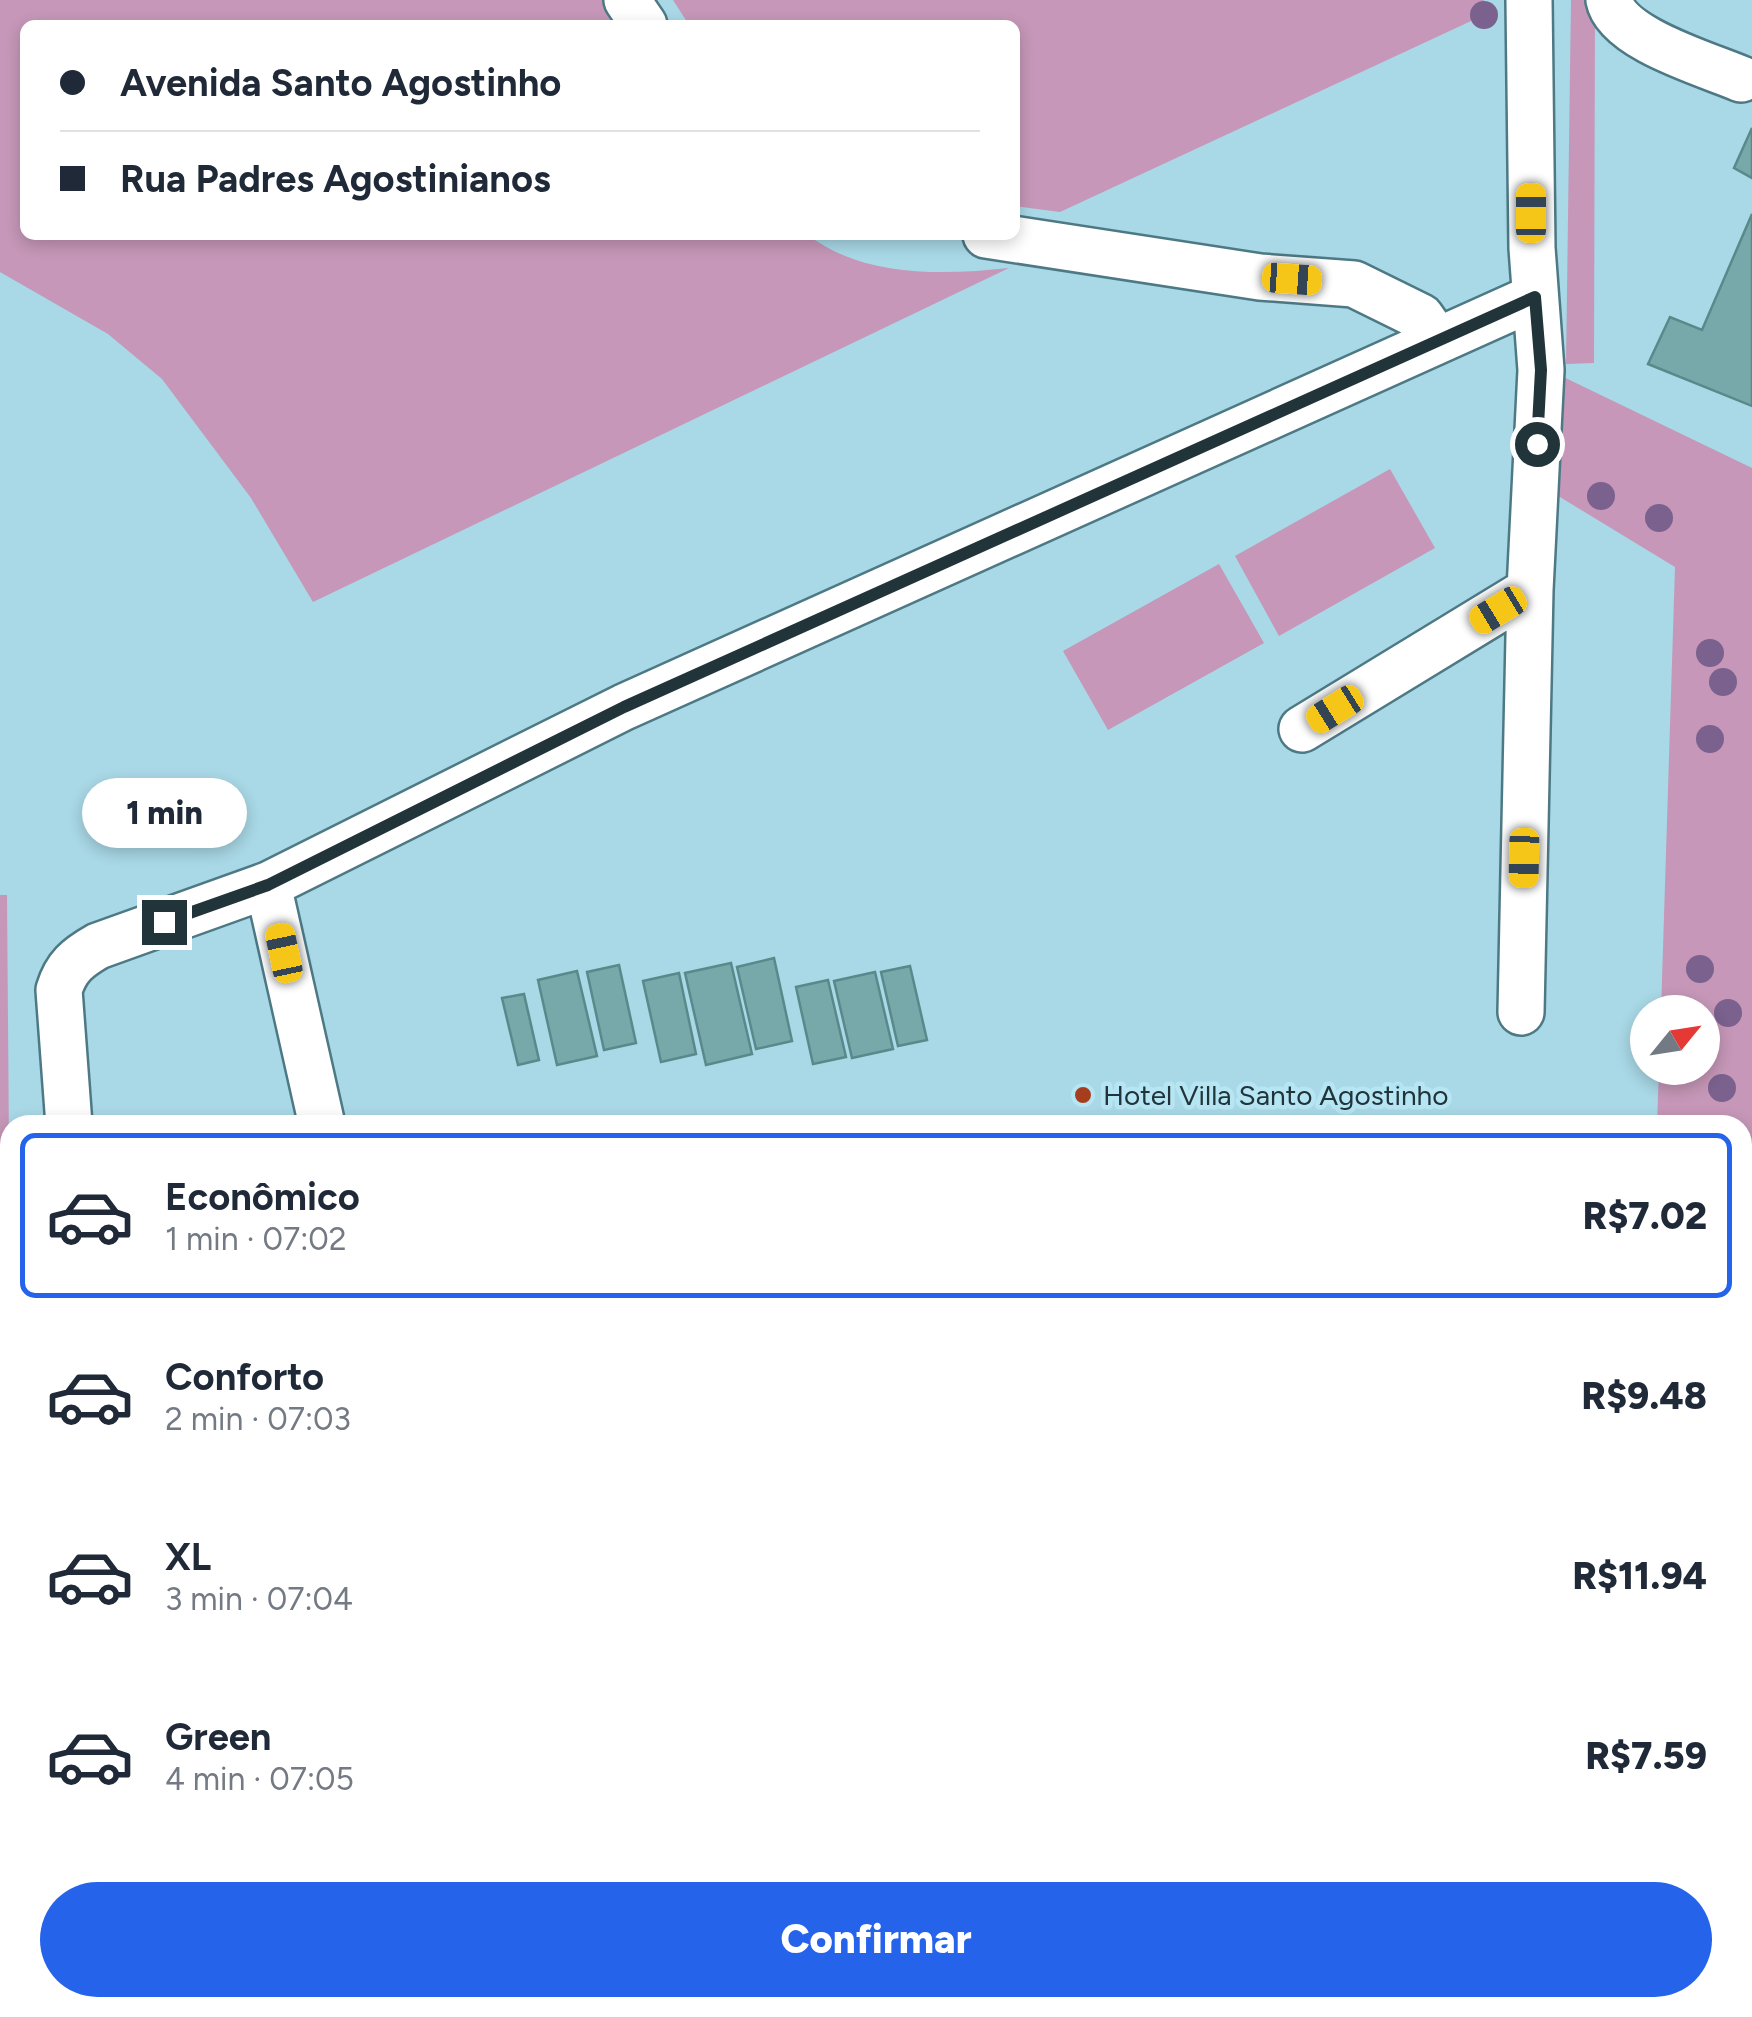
<!DOCTYPE html>
<html lang="pt">
<meta charset="utf-8">
<style>
:root{--surface:#fff;--page:#f6f6f7;--text:#1f2937;--muted:#747a83;--line:#e0e1e3;--accent:#2563eb}
body{margin:0;font-family:Figtree,sans-serif;background:var(--page);color:var(--text);height:100vh;display:flex;flex-direction:column;font-size:38px;white-space:nowrap}
*{box-sizing:border-box;margin:0}
p{font-size:32px;color:var(--muted)}
.icon{flex:none;width:55px;height:55px;fill:none;stroke:currentColor;stroke-width:2;stroke-linecap:round;stroke-linejoin:round}
.map{position:relative;flex:1;overflow:hidden}
.drawer{position:absolute;left:0px;top:1115px;width:1752px;height:902px;display:flex;flex-direction:column;background:var(--surface);border-radius:30px 30px 0 0;box-shadow:0 5px 15px #0003}
.drawer>*{flex:none}
.guide{position:absolute;left:20px;top:20px;width:1000px;height:220px;border-radius:15px;box-shadow:0 5px 15px #0003;display:grid;align-content:center;height:220px;padding:0 40px;background:var(--surface)}
.needle{width:65px;rotate:60deg}
.buttons{position:absolute;left:1630px;top:995px;display:grid;gap:20px}
.buttons a{display:grid;place-items:center;width:90px;height:90px;border-radius:50%;background:var(--surface);box-shadow:0 5px 15px #0003;font-size:50px}
.end{position:absolute;width:45px;height:45px;margin:-22px;border:12px solid #213439;background:#fff;box-shadow:0 0 0 5px #fff}
.from{border-radius:50%}
.bubble{position:absolute;height:70px;border-radius:35px;background:var(--surface);box-shadow:0 5px 15px #0003;font-size:32px;font-weight:800;line-height:70px;text-align:center}
.car{position:absolute;width:30px;height:60px;margin:-30px -15px;border-radius:12px;box-shadow:0 0 8px 2px #0007;background:linear-gradient(#f5c518 24%,#345 0 40%,#f5c518 0 76%,#345 0 86%,#f5c518 0)}
.guide b{display:flex;align-items:center;gap:35px;height:95px;font-size:38px}
.guide b+b{border-top:2px solid var(--line)}
.guide i{width:25px;height:25px;background:var(--text)}
ul{padding:18px 0 0;list-style:none}
li{display:flex;align-items:center;gap:30px;height:165px;margin:0 20px 15px;padding:0 20px;border:5px solid transparent;border-radius:15px}
li div{flex:1}
li b{display:block;font-size:38px}
li em{font-style:normal;font-weight:800}
li.selected{border-color:var(--accent)}
li>.icon{width:90px;height:90px;stroke-width:1.5}
.button{display:flex;gap:20px;margin-top:auto;padding:20px 40px}
.button a{flex:1;height:115px;border-radius:60px;background:var(--accent);color:#fff;font-size:40px;font-weight:800;line-height:115px;text-align:center}
.map>svg:first-child{display:block}
.green{fill:#c697b8}
.building{fill:#78a9aa;stroke:#59898a;stroke-width:2.5}
.lines{fill:none;stroke-linecap:round;stroke-linejoin:round}
.minor-casing{stroke:#4d7985;stroke-width:50}
.minor{stroke:#fff;stroke-width:45}
.tree{fill:#7a618e}
.route{stroke:#213439;stroke-width:12}
.poi-dot{fill:#a63e1d;stroke:#b6e5f3;stroke-width:4}
.labels{text-anchor:middle;stroke-width:9;stroke-linejoin:round;paint-order:stroke}
.poi-label{font-size:28px;fill:#213439;stroke:#b6e5f3;text-anchor:start}
</style>
<div class="map">
<svg width="1752" height="2017" viewBox="0 0 1752 2017">
<rect width="100%" height="100%" fill="#a9d8e6"/>
<path class="green" d="M0,0h607l21,25h-603v210h783c56,43 136,40 201,33l-696,334 -62,-104 -89,-119 -54,-45 -108,-62z
M673,0h811v15l-424,197 -45,-6v-181h-326z
M1571,0h24l-1,363 -28,1z
M1551,371l201,97v1283h-10v-626h-85l2,-57h43v-56h-41l14,-445 -125,-76z
M1390,469l45,79 -156,88 -44,-80z
M1219,564l45,79 -156,87 -45,-79z
M0,895h7l3,384h-10z
M0,1419l10,4v585h1473l1,9h-1484z"/>
<path class="building" d="M1752,128v50l-18,-10z
M1752,214v192l-104,-42 22,-47 32,13z
M774,958l18,83 -36,8 -19,-82z
M731,963l21,91 -46,11 -21,-92z
M619,965l17,78 -32,7 -17,-78z
M910,966l17,74 -29,6 -17,-74z
M577,971l20,85 -40,9 -19,-85z
M875,972l18,77 -41,9 -18,-77z
M679,973l17,81 -35,8 -18,-81z
M828,980l18,77 -33,7 -17,-77z
M524,994l15,66 -21,5 -16,-67z
M1742,1751h10v99h-10z"/>
<g class="lines">
<defs>
<path id="minor" d="M627,0l17,25
M1609,0c8,39 97,64 132,79
M986,235l274,42 94,7 67,33 16,23
M1302,729l228,-139
M268,885l54,240
M1521,1012l9,-422 11,-220 -9,-122 -3,-248
M69,1125l-10,-135c7,-23 18,-32 39,-44l170,-61 356,-178 911,-410
M0,1302l10,-1"/>
</defs>
<use href="#minor" class="minor-casing"/>
<use href="#minor" class="minor"/>
</g>
<g class="tree">
<circle cx="1484" cy="15" r="14"/>
<circle cx="1601" cy="496" r="14"/>
<circle cx="1659" cy="518" r="14"/>
<circle cx="1710" cy="653" r="14"/>
<circle cx="1723" cy="682" r="14"/>
<circle cx="1710" cy="739" r="14"/>
<circle cx="1700" cy="969" r="14"/>
<circle cx="1728" cy="1013" r="14"/>
<circle cx="1722" cy="1088" r="14"/>
</g>
<g class="lines">
<path class="route" d="M164,922l104,-37 356,-178 911,-410 6,73 -4,74"/>
</g>
<circle class="poi-dot" cx="1083" cy="1095" r="10"/>
<g class="labels">
<g class="poi-label">
<text x="1103" y="1105">Hotel Villa Santo Agostinho</text>
</g>
</g>
</svg>
<div class="buttons">
<a><svg class="needle" viewBox="-14 -14 28 28"><path d="M0-13l5 13h-10z" fill="#e53935"/><path d="M0 13l5-13h-10z" fill="#747a83"/></svg></a>
</div>
<i class="end from" style="left:1537px;top:444px"></i>
<i class="end" style="left:164px;top:922px"></i>
<div class="bubble" style="left:82px;top:778px;width:165px">1 min</div>
<i class="car" style="left:1531px;top:213px;rotate:0deg"></i>
<i class="car" style="left:1292px;top:279px;rotate:94deg"></i>
<i class="car" style="left:1498px;top:610px;rotate:239deg"></i>
<i class="car" style="left:1335px;top:709px;rotate:238deg"></i>
<i class="car" style="left:1524px;top:858px;rotate:181deg"></i>
<i class="car" style="left:284px;top:953px;rotate:348deg"></i>
<div class="guide">
<b><i class="from"></i>Avenida Santo Agostinho</b>
<b><i></i>Rua Padres Agostinianos</b>
</div>
<section class="drawer">
<ul>
<li class="selected"><svg class="icon" aria-label="car" viewBox="0 0 24 24"><path d="M5 17H2v-5l4-1 3-4h7l3 4 3 1v5h-3M9 17h6M6 11h13"/><circle cx="7" cy="17" r="2"/><circle cx="17" cy="17" r="2"/></svg><div><b>Econômico</b><p>1 min · 07:02</p></div><em>R$7.02</em></li>
<li><svg class="icon" aria-label="car" viewBox="0 0 24 24"><path d="M5 17H2v-5l4-1 3-4h7l3 4 3 1v5h-3M9 17h6M6 11h13"/><circle cx="7" cy="17" r="2"/><circle cx="17" cy="17" r="2"/></svg><div><b>Conforto</b><p>2 min · 07:03</p></div><em>R$9.48</em></li>
<li><svg class="icon" aria-label="car" viewBox="0 0 24 24"><path d="M5 17H2v-5l4-1 3-4h7l3 4 3 1v5h-3M9 17h6M6 11h13"/><circle cx="7" cy="17" r="2"/><circle cx="17" cy="17" r="2"/></svg><div><b>XL</b><p>3 min · 07:04</p></div><em>R$11.94</em></li>
<li><svg class="icon" aria-label="car" viewBox="0 0 24 24"><path d="M5 17H2v-5l4-1 3-4h7l3 4 3 1v5h-3M9 17h6M6 11h13"/><circle cx="7" cy="17" r="2"/><circle cx="17" cy="17" r="2"/></svg><div><b>Green</b><p>4 min · 07:05</p></div><em>R$7.59</em></li>
</ul>
<div class="button"><a>Confirmar</a></div>
</section>
</div>
